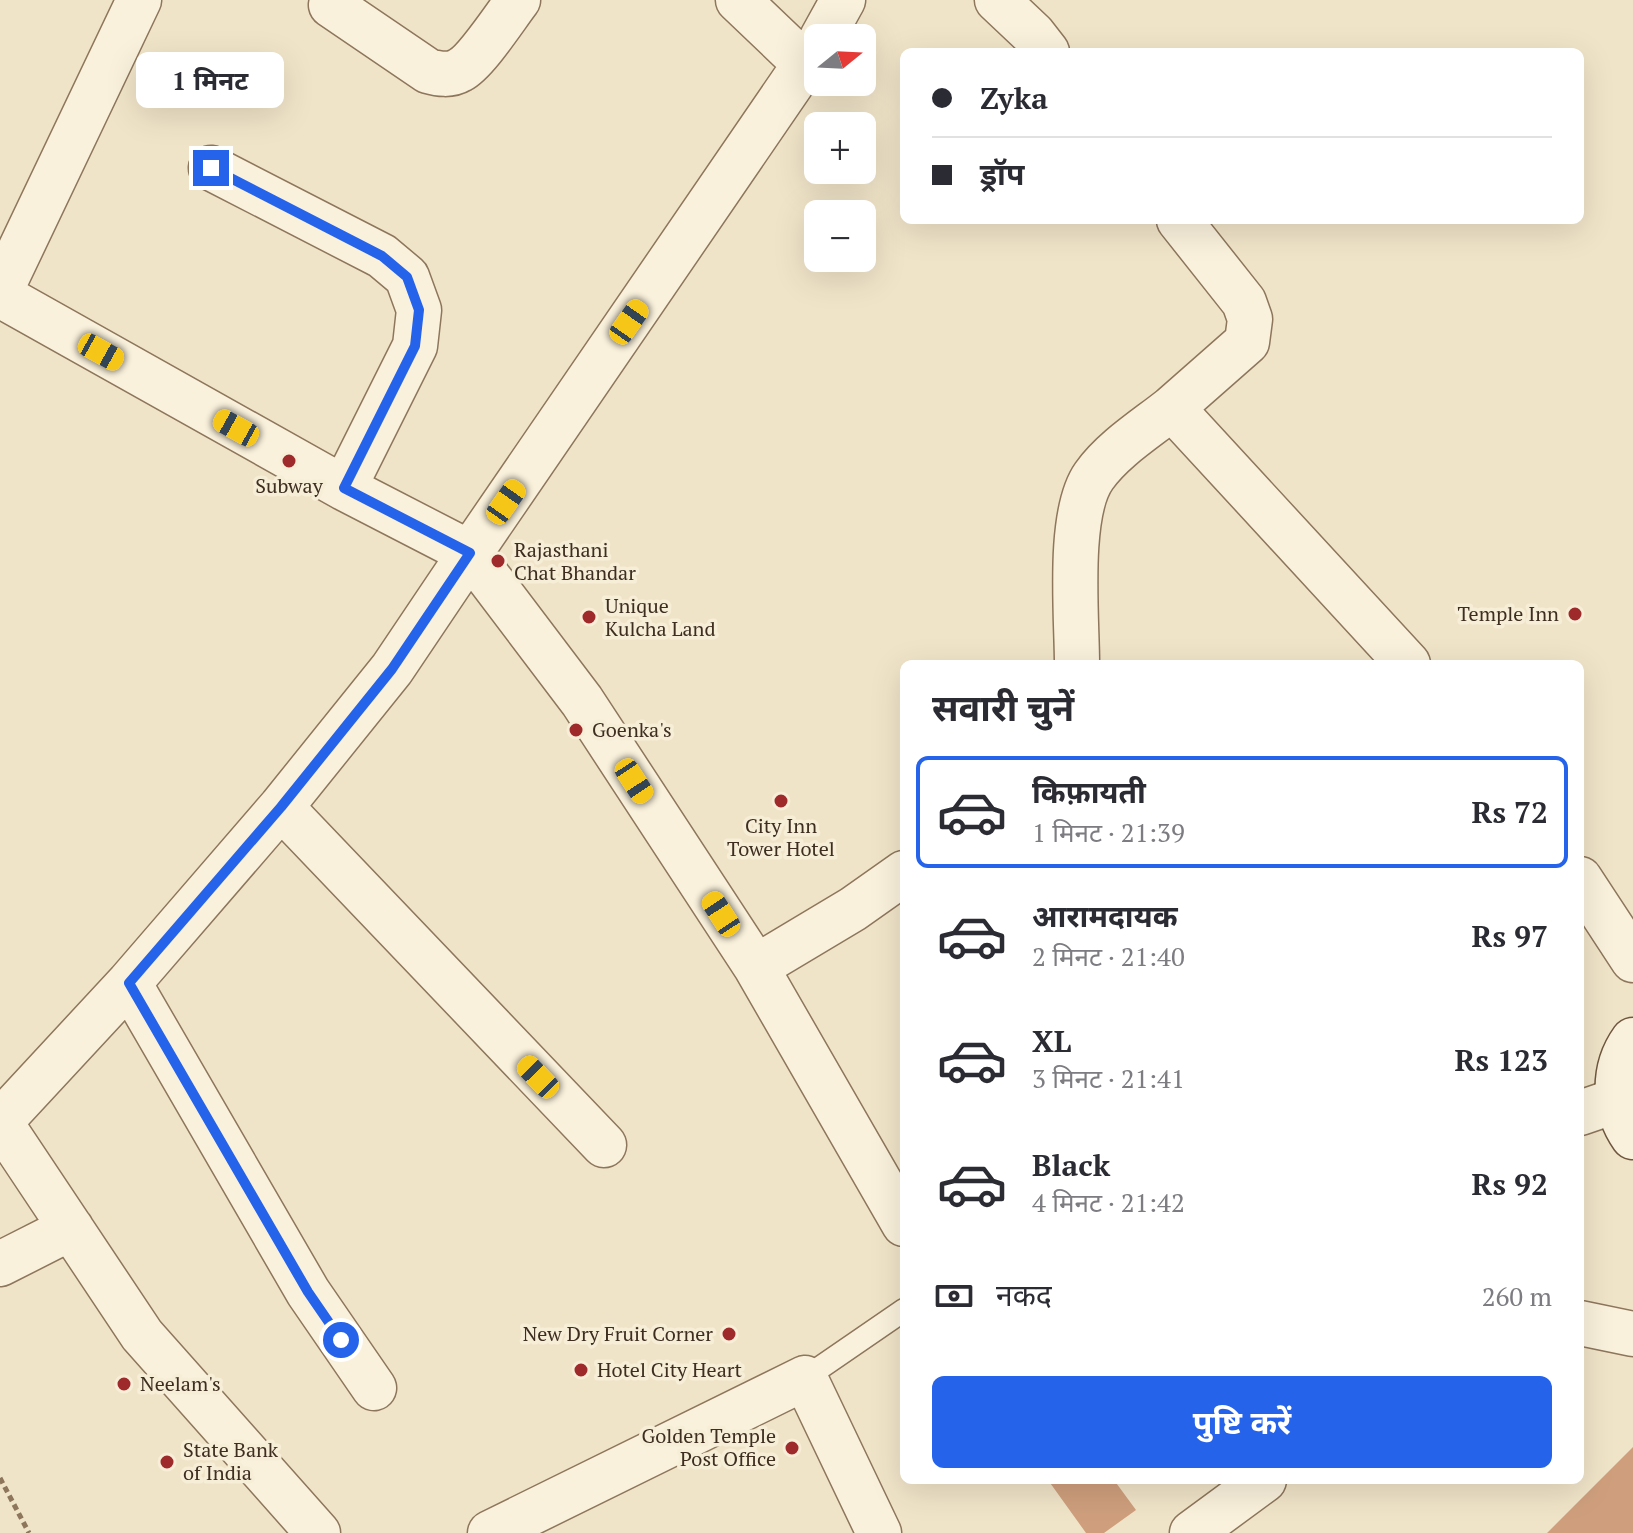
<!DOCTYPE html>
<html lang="hi">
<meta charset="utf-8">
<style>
:root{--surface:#fff;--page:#f2f2f3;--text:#2b2b33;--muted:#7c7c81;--line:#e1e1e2;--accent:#2563eb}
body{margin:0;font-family:"PT Serif","Noto Sans Devanagari",serif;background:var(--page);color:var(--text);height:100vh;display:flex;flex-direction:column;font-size:30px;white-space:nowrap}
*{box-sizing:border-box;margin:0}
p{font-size:26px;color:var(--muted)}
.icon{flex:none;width:44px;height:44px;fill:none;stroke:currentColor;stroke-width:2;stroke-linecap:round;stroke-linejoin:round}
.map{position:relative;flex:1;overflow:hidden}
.panel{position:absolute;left:900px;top:660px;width:684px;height:824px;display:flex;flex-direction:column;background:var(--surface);border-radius:12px;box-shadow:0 8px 32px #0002}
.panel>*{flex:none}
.banner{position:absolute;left:900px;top:48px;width:684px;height:176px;border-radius:12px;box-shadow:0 8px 32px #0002;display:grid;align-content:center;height:176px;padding:0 32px;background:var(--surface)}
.needle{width:52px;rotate:72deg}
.controls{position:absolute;left:804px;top:24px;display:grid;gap:16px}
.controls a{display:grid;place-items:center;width:72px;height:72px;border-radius:12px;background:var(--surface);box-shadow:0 8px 32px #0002;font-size:40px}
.end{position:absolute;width:36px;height:36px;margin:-18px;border:10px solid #2563eb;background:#fff;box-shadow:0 0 0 4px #fff}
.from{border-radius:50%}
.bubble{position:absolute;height:56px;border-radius:12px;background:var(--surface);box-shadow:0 8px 32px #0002;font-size:26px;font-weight:700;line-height:56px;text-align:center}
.car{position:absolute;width:24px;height:48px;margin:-24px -12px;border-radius:10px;box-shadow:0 0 6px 2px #0007;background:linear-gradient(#f5c518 24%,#345 0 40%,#f5c518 0 76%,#345 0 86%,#f5c518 0)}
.banner b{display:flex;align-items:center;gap:28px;height:76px;font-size:30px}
.banner b+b{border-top:2px solid var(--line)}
.banner i{width:20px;height:20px;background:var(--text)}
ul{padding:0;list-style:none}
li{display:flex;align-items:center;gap:24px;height:112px;margin:0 16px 12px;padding:0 16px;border:4px solid transparent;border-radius:12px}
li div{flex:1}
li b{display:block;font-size:30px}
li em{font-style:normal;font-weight:700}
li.selected{border-color:var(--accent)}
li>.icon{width:72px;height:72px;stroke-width:1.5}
h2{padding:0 32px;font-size:36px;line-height:96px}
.pay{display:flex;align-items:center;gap:20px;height:88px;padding:0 32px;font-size:30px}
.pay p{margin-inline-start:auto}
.button{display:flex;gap:16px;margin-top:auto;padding:16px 32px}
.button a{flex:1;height:92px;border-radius:12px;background:var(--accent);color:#fff;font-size:32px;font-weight:700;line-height:92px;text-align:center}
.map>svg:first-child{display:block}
.building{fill:#cf9f7d}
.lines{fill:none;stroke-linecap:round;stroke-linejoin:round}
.lane-casing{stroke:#8d765c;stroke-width:25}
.street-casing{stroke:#8d765c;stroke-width:47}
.secondary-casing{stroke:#6f573f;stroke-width:47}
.path{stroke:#8d765c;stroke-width:5;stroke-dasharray:6 4;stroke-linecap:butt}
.lane{stroke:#faf1dc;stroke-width:22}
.street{stroke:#faf1dc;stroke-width:44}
.secondary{stroke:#faf1dc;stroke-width:44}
.route{stroke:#2563eb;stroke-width:10}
.poi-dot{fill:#9e2a2b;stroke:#f7eed8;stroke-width:3}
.labels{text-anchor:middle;stroke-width:7;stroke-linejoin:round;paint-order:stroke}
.poi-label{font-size:20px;fill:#3d2e20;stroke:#f7eed8;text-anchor:start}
</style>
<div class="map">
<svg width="1633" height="1533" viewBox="0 0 1633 1533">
<rect width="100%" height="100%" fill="#f0e4c8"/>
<path class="building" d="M1633,1447v86h-86z
M1048,1480h66l22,30 -32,23h-18z"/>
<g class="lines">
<defs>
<path id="lane" d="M805,1378l99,-68"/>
<path id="street" d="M738,0l68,65
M997,0l36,34 14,18
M331,5l97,66c11,3 22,5 32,-1 16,-8 45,-53 58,-70
M822,38l21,-38
M818,45l-348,508 112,148 174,266 148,257
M211,168l171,88 25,21 12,33 -4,36 -71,142
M1179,220l65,82 6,17 -3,23 -75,66 236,256
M0,292l139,-292
M0,295l344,193 126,65 -78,116 -111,138 -152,176 -129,139
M1077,664c0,-47 -10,-150 17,-188 19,-27 53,-48 78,-68
M281,807l323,338
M1580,879l53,81
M756,967l97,-58 51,-36
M129,983l179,309 66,96
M1580,1113l38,-13
M0,1122l142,213 176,198
M0,1264l71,-36
M1580,1323l53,11
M490,1533l315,-155 74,155
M1192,1533l72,-53"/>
<path id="secondary" d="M1633,1040c-21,29 -20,69 0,97"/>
</defs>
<use href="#lane" class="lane-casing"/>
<use href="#street" class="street-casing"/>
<use href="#secondary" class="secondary-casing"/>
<path class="path" d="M0,1478l29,55"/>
<use href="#lane" class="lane"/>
<use href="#street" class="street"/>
<use href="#secondary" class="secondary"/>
</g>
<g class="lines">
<path class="route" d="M211,168l171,88 25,21 12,33 -4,36 -71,142 126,65 -78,116 -111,138 -152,176 179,309 33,48"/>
</g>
<g class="poi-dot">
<circle cx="289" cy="461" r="8"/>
<circle cx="498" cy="561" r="8"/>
<circle cx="1575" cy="614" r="8"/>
<circle cx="589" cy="617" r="8"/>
<circle cx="576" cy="730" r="8"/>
<circle cx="781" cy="801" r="8"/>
<circle cx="729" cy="1334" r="8"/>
<circle cx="581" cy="1370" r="8"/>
<circle cx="124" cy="1384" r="8"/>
<circle cx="792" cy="1448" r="8"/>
<circle cx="167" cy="1462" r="8"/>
</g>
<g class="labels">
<g class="poi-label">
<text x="289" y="493" text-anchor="middle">Subway</text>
<text x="514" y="557">Rajasthani<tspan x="514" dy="23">Chat Bhandar</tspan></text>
<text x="605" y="613">Unique<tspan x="605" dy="23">Kulcha Land</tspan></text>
<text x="1559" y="621" text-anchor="end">Temple Inn</text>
<text x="592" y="737">Goenka's</text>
<text x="781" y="833" text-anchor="middle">City Inn<tspan x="781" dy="23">Tower Hotel</tspan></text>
<text x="713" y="1341" text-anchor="end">New Dry Fruit Corner</text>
<text x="597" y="1377">Hotel City Heart</text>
<text x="140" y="1391">Neelam's</text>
<text x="776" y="1443" text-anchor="end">Golden Temple<tspan x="776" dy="23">Post Office</tspan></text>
<text x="183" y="1457">State Bank<tspan x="183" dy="23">of India</tspan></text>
</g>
</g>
</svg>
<div class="controls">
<a><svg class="needle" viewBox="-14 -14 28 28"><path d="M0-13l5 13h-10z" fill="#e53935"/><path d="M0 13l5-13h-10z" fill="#7c7c81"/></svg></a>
<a>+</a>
<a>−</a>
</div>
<i class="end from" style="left:341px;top:1340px"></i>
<i class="end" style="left:211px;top:168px"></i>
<div class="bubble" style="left:136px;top:52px;width:148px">1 मिनट</div>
<i class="car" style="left:629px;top:322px;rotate:35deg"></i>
<i class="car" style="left:101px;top:352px;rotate:119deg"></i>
<i class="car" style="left:236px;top:428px;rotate:299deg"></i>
<i class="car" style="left:506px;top:502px;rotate:35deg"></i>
<i class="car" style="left:634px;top:781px;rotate:147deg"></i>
<i class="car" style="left:721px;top:914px;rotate:327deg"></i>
<i class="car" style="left:538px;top:1077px;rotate:316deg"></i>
<div class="banner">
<b><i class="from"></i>Zyka</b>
<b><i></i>ड्रॉप</b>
</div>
<section class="panel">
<h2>सवारी चुनें</h2>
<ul>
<li class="selected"><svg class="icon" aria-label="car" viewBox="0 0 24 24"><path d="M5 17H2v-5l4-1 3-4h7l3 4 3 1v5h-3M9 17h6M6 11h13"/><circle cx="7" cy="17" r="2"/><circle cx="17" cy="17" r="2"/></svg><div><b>किफ़ायती</b><p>1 मिनट · 21:39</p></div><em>Rs 72</em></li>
<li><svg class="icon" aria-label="car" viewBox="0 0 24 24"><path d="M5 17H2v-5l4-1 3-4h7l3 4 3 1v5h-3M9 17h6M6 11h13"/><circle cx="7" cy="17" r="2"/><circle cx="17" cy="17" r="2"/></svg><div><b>आरामदायक</b><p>2 मिनट · 21:40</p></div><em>Rs 97</em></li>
<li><svg class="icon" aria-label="car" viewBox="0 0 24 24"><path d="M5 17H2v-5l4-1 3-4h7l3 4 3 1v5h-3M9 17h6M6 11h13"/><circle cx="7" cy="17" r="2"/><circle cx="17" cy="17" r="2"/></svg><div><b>XL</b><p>3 मिनट · 21:41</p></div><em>Rs 123</em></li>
<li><svg class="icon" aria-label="car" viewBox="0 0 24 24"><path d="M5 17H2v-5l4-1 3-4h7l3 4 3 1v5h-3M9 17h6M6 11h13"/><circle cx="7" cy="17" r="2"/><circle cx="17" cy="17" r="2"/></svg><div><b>Black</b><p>4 मिनट · 21:42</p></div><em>Rs 92</em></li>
</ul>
<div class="pay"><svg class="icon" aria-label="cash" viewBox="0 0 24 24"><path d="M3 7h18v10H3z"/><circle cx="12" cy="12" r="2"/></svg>नकद<p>260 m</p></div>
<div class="button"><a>पुष्टि करें</a></div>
</section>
</div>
